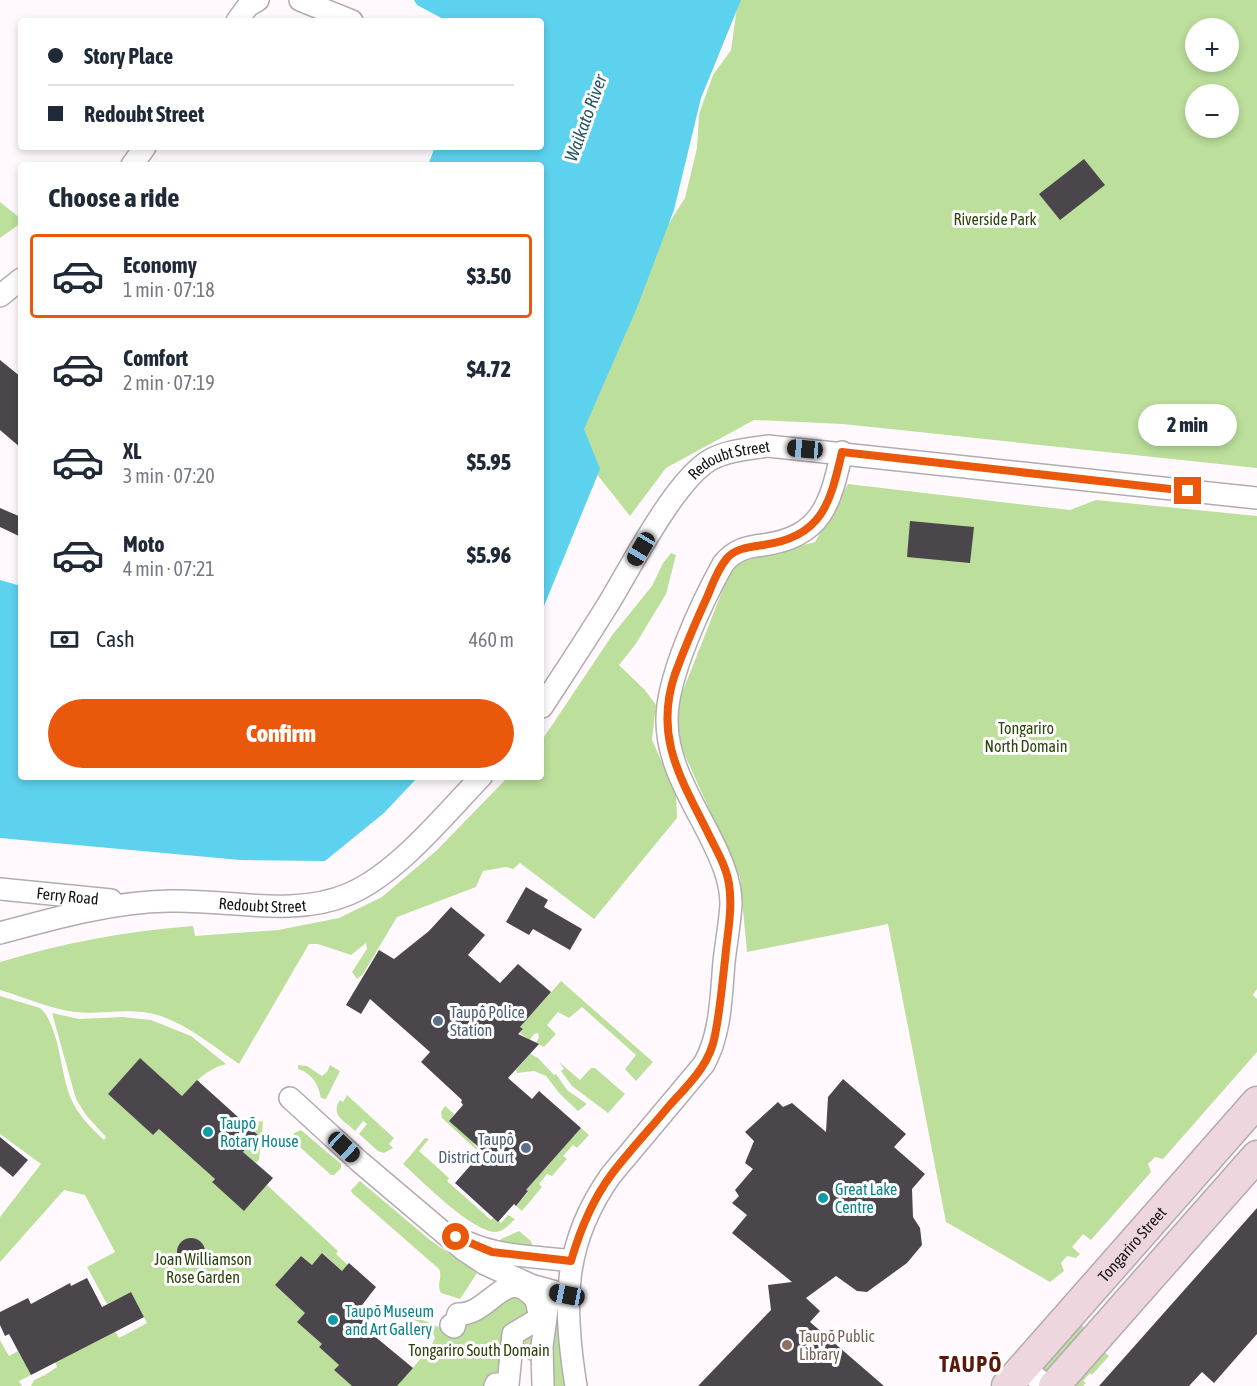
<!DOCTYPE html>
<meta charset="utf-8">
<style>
:root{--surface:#fff;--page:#f6f6f7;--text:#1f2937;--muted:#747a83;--line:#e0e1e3;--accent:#ea580c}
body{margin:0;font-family:"Asap Condensed",sans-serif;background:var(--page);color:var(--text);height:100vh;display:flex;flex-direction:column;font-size:22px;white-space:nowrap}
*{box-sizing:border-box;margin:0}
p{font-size:20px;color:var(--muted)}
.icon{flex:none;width:33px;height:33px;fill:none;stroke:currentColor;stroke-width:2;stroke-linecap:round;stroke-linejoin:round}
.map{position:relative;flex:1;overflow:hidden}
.drawer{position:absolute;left:18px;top:162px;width:526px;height:618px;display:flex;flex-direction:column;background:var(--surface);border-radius:6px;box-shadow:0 3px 9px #0003}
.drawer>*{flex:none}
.top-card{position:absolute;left:18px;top:18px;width:526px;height:132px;border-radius:6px;box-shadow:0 3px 9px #0003;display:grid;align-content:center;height:132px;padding:0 30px;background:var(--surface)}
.buttons{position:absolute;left:1185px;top:18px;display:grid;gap:12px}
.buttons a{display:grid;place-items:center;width:54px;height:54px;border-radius:50%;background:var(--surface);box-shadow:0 3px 9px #0003;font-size:30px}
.end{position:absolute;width:27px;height:27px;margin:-14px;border:8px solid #ea580c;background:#fff;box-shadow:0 0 0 3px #fff}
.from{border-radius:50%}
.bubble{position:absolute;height:42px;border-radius:21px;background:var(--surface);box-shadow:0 3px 9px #0003;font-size:20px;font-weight:800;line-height:42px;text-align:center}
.car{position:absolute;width:18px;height:36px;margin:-18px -9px;border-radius:8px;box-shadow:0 0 4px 2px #0007;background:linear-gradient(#222 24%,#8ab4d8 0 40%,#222 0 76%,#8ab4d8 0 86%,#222 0)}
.top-card b{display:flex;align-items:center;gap:21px;height:57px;font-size:22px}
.top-card b+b{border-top:2px solid var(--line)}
.top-card i{width:15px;height:15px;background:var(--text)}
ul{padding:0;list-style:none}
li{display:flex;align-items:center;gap:18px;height:84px;margin:0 12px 9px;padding:0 18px;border:3px solid transparent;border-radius:6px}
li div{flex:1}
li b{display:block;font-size:22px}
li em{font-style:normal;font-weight:800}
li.on{border-color:var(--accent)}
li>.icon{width:54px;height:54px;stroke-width:1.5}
h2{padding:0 30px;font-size:27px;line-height:72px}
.pay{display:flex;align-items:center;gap:15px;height:66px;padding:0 30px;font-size:22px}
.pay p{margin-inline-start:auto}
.primary-button{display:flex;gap:12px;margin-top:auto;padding:12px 30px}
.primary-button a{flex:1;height:69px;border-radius:36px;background:var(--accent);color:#fff;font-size:24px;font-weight:800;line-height:69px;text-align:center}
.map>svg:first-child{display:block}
.green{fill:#bcdf9b;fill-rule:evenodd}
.water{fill:#5dd2ef}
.building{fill:#4b464b}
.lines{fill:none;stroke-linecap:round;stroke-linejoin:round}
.street-casing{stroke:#b2abb1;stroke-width:24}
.secondary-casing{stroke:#b2abb1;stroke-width:33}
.street{stroke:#fff;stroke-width:21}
.secondary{stroke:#edd6dd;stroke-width:30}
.route{stroke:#ea580c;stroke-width:8}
.service-dot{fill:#5c6f8a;stroke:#fff;stroke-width:2}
.culture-dot{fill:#0f9aa8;stroke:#fff;stroke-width:2}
.education-dot{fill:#8d6e63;stroke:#fff;stroke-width:2}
.labels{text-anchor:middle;stroke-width:6;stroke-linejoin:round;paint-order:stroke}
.park-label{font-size:16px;fill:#2c430b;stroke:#fff}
.street-label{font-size:16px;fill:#151315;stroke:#fff}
.service-label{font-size:16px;fill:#4e5e75;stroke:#fff;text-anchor:start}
.culture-label{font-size:16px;fill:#0d838f;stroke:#fff;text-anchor:start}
.education-label{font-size:16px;fill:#785e54;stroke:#fff;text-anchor:start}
.water-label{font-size:18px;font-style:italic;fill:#265764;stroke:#fff}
.district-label{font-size:22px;font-weight:bold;letter-spacing:1.5px;fill:#5a1808;stroke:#fff}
</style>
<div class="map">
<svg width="1257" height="1386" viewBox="0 0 1257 1386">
<rect width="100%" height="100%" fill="#fff9fe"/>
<path class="green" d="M738,0h519v468l-414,-44 -89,-4 -88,48 -36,48 -54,-68 65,-181 44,-69 12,-50 2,-34 14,-39 18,-25zM1196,28h32v34h-32zM1196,94h32v34h-32z
M0,202l21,17v4l-21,15z
M848,484l222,26 26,-10 161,16v473l-4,6 4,4v53l-94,107 -8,-2 -7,7 3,8 -60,68 -8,-6 -11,13 8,7 -4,4 -9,-2 -6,7 3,8 -14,11 -104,-60 -58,-298 -141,28 -7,-74 -61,-136 -1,-39 55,-139 82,-22z
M671,553l5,2 -10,39 -31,51 -16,20 26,25 11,15 -4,35 24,54 1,24 -83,101 -74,-56 -7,6 -7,-2 -23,4 -7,16 -79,30 -34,57 -6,5 -5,-7 15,-23 -1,-6 -15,12 -33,-11h-9l-70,120c-26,-18 -48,-37 -78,-48 -29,-10 -57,-1 -86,-4 -25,-3 -51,-15 -75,-22v-28c63,-19 127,-31 193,-36l2,10 83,-6 61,-12 43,-21 55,-47 71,-73h34v-37l71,-106 39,-48 11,-23z
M561,981l92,81 -17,19 -11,-12 11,-14 -54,-48 -13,11 -11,-6 -11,13 9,9 -12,13 -8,-4 3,-6 -1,-4 -4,1 -4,6 -10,-7 3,-4 -3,-2z
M0,996l40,12 5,5c16,26 15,58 26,86 7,16 20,29 33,41l2,-3 -20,-22 -10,-16 -24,-86 27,6 44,-2 28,3 40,16 35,28c-20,5 -31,18 -44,32l-42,-38 -32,36 45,41 6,-6 56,50 -3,3 33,28 22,-25 71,66 -2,3 12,11 -6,6 -19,-18 -11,12 -11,-9 -26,29 30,28 17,31 -3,3 20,18 -5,5 18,16h-321l3,-6 11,-5 12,-8 -2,-5 60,-31 4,7 28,-15 -16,-31 -24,12 -20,-37 28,-15 -30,-57 -21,-5 -64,72v-45l41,-53 -41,-30z
M522,1049l16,9 16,17 2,-1 11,16 20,14 -9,7 -18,-17 -14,-18 -12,-5 -17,2 -1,-3 13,-15z
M559,1062l21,18 11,-12h4l30,26 -17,19 -36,-27 -11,-15 3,-2z
M298,1065l9,1 15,10 5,-4 3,-7 10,6 -14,28 -5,-1c-3,-14 -8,-24 -23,-29z
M347,1095l47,43 -5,6 4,4 -9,5 -6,-2 -19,-17 8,-10 -4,-3 -8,10c-11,-11 -25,-15 -15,-31l3,2z
M445,1106l9,8 -5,7 18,13 14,20 -39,-36 -1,-6z
M263,1121l-4,39 -3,3 -13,-11 15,-17 -13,-12z
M581,1128l8,7 -12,13 -4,-3 -10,11 4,3 -15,17 -5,-2 -8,10 3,3 -20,24 -6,-5 12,-14 -2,-2z
M301,1130l40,34v4l-7,7h-3l-37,-33 -1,-4 1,-5z
M425,1138l4,1 -10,12 30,27 -2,3 44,39 3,-3 7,6 7,-8 7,4c-6,6 -11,12 -19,13 -24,0 -74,-51 -93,-68z
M360,1181l70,59 47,33 -17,26 -19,-6c-5,-8 2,-16 -2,-24l-87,-76 -1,-3z
M519,1231l12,10 2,7 -35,-1 3,-8z
M536,1294l-4,69 -16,-13 -4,36h-115l33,-38 5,-10c-3,-12 -20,-17 -31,-23h7l37,16 35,-29z
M560,1312l11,74h-24l4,-37z
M1074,1318l17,16 -44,39 -7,-6z
M0,1340l9,16 9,-5 13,24 -12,6 3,5h-22z
M1103,1350l6,6 -17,19 -2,-2 -7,8 3,2 -3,3h-7l1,-6z"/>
<path class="water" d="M414,0h327l-40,98 -27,112 -38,100 -52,119 16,40 -58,142v-446h-114l7,-18h107v-126h-95l-30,-16z
M0,580l21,6v191h397l-34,36 -59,48 -85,-1 -240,-22z"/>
<path class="building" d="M1084,159l21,26 -45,35 -21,-26z
M0,360l21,17v71l-21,-18z
M0,508l21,9v20l-21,-10z
M910,521l64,6 -4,36 -63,-6z
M526,887l22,13 -4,7 38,22 -12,21 -37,-21 -4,6 -23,-13z
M451,907l34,28 -17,20 32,28 18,-19 33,28 -31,35 3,2 -5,5 21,10 -31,34 24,21 7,-8 42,37 -55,62 2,1 -12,15 -2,-2 -16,18 -43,-39 28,-32 -34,-30 14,-16 -2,-3 1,-2 -41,-38 9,-10 -60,-53 -9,15 -15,-9 33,-55 15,9 35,-28z
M140,1058l42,38 15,-16 61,55 -15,17 30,26 -29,33 -32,-29 3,-3 -56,-50 -6,6 -45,-41z
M843,1079l63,55 -12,13 31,27 -13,15 1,28 7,11 2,17 -15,18 -40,29 -10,-1 -21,-15 -30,22 14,13 -10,11 74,64h-186l73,-76 -3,-25 24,-3 -60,-49 15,-18 -15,-12 7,-7 -4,-6 18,-21 -8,-6 9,-22 -9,-9 33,-30 5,5 9,-4 34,29 2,-35z
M0,1137l28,23 -15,17 -13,-11z
M1257,1208v126l-43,49 -12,-11 -13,14h-90z
M177 1252a14 14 0 1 1 28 0a14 14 0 1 1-28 0Z
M322,1253l20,18 7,-8 27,24 -17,22 9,8 -7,8 52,43 -16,18h-45l-18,-16 5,-5 -20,-18 3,-3 -25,-22 8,-9 -30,-28 26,-29 11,9z
M87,1278l15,29 29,-15 13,25 -113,58 -22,-41 -4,2 -5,-11v-13l28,-14 3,6 39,-21 1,3z"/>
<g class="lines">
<defs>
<g id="street">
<path d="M300,0l52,21"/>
<path d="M237,21l11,-15 10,-6"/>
<path d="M132,165l13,-18"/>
<path d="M0,296l21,-17"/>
<path id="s1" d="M542,707c22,-34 44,-67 65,-101 23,-37 67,-125 103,-146 18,-10 39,-11 58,-14l489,52"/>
<path id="s2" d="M0,889l111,11"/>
<path id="s3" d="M0,933c55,-15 112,-31 169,-32 60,-2 124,17 180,-7 49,-21 95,-79 132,-117"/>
<path d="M290,1098l70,64 104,88 21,14 46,21 36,10"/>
<path d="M469,1243c32,14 67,13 102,18"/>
<path d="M451,1325l3,2 4,-13c32,2 48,-52 78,-14l4,18 -27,16 -5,51 -12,-1 -1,2"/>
<path d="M1024,1367l22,19"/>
<path d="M543,1386l-1,-40 6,-43"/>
<path d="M576,1386c-13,-81 -14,-142 35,-211l93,-111c17,-30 17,-68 20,-102 2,-19 6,-39 7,-58 0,-13 -3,-25 -7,-36 -17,-48 -57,-94 -57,-147 -1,-43 35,-119 56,-157 11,-14 23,-17 40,-19 59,-8 67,-41 79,-93"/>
</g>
<g id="secondary">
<path id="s4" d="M1007,1386l250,-284"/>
<path d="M1054,1386l203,-230"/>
</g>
</defs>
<use href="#street" class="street-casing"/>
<use href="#secondary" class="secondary-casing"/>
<use href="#street" class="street"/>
<use href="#secondary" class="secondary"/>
</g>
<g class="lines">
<path class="route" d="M456,1237l36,15 79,9c9,-31 20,-59 40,-86 18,-24 39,-46 58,-69 19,-21 41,-41 46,-71 5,-24 7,-50 10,-75 2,-25 8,-51 4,-76 -3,-19 -14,-36 -22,-53 -27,-54 -53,-95 -32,-157 10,-27 21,-53 33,-79 5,-13 11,-28 20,-38 9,-9 23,-10 35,-12 59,-8 67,-41 79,-93l346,39"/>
</g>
<g class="service-dot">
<circle cx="438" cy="1021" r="6"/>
<circle cx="526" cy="1148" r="6"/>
</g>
<g class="culture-dot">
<circle cx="208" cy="1132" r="6"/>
<circle cx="823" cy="1198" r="6"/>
<circle cx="333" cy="1320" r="6"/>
</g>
<circle class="education-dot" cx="787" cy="1345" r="6"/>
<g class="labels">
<g class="park-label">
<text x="995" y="225">Riverside Park</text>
<text x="1026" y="734">Tongariro<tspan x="1026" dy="18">North Domain</tspan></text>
<text x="203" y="1265">Joan Williamson<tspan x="203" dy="18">Rose Garden</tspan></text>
<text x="479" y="1356">Tongariro South Domain</text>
</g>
<g class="street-label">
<text dy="6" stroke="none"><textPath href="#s1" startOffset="318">Redoubt Street</textPath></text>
<text dy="6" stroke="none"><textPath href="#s2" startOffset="68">Ferry Road</textPath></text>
<text dy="6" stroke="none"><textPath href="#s3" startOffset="266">Redoubt Street</textPath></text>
<text dy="6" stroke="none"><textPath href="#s4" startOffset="189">Tongariro Street</textPath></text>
</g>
<g class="service-label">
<text x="450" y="1018">Taupō Police<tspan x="450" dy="18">Station</tspan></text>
<text x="514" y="1145" text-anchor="end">Taupō<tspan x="514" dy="18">District Court</tspan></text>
</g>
<g class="culture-label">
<text x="220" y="1129">Taupō<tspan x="220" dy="18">Rotary House</tspan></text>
<text x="835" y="1195">Great Lake<tspan x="835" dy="18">Centre</tspan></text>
<text x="345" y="1317">Taupō Museum<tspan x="345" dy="18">and Art Gallery</tspan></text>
</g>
<g class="education-label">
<text x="799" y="1342">Taupō Public<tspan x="799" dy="18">Library</tspan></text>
</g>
<g class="water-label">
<text transform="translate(586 118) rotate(-70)" y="6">Waikato River</text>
</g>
<g class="district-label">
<text x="971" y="1372">TAUPŌ</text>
</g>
</g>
</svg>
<div class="buttons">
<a>+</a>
<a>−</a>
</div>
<i class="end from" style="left:456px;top:1237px"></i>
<i class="end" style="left:1188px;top:491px"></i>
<div class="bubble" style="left:1138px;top:404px;width:99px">2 min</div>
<i class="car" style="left:805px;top:449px;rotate:275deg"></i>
<i class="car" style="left:641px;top:549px;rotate:211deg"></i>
<i class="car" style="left:344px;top:1147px;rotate:133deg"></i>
<i class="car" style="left:567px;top:1295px;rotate:281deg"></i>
<div class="top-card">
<b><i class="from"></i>Story Place</b>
<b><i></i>Redoubt Street</b>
</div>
<section class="drawer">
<h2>Choose a ride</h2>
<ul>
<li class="on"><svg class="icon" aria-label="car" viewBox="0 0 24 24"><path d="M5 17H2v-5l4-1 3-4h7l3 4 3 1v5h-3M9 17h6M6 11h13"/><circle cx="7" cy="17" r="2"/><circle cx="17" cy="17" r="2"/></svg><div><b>Economy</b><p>1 min · 07:18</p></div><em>$3.50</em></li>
<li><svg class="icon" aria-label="car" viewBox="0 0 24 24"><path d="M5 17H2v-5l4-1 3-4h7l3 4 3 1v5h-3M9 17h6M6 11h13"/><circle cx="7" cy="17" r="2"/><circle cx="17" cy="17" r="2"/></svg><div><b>Comfort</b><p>2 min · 07:19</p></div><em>$4.72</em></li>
<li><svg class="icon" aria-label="car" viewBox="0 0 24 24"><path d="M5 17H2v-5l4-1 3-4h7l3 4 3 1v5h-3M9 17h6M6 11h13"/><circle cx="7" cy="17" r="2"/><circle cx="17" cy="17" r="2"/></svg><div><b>XL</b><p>3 min · 07:20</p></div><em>$5.95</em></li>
<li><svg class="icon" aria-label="car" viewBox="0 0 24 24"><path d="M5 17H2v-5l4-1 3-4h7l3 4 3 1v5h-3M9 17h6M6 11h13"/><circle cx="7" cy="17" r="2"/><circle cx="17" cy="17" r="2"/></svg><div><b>Moto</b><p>4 min · 07:21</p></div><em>$5.96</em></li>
</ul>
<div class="pay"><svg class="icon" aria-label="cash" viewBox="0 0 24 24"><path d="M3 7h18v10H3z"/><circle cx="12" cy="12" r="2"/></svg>Cash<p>460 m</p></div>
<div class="primary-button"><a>Confirm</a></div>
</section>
</div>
